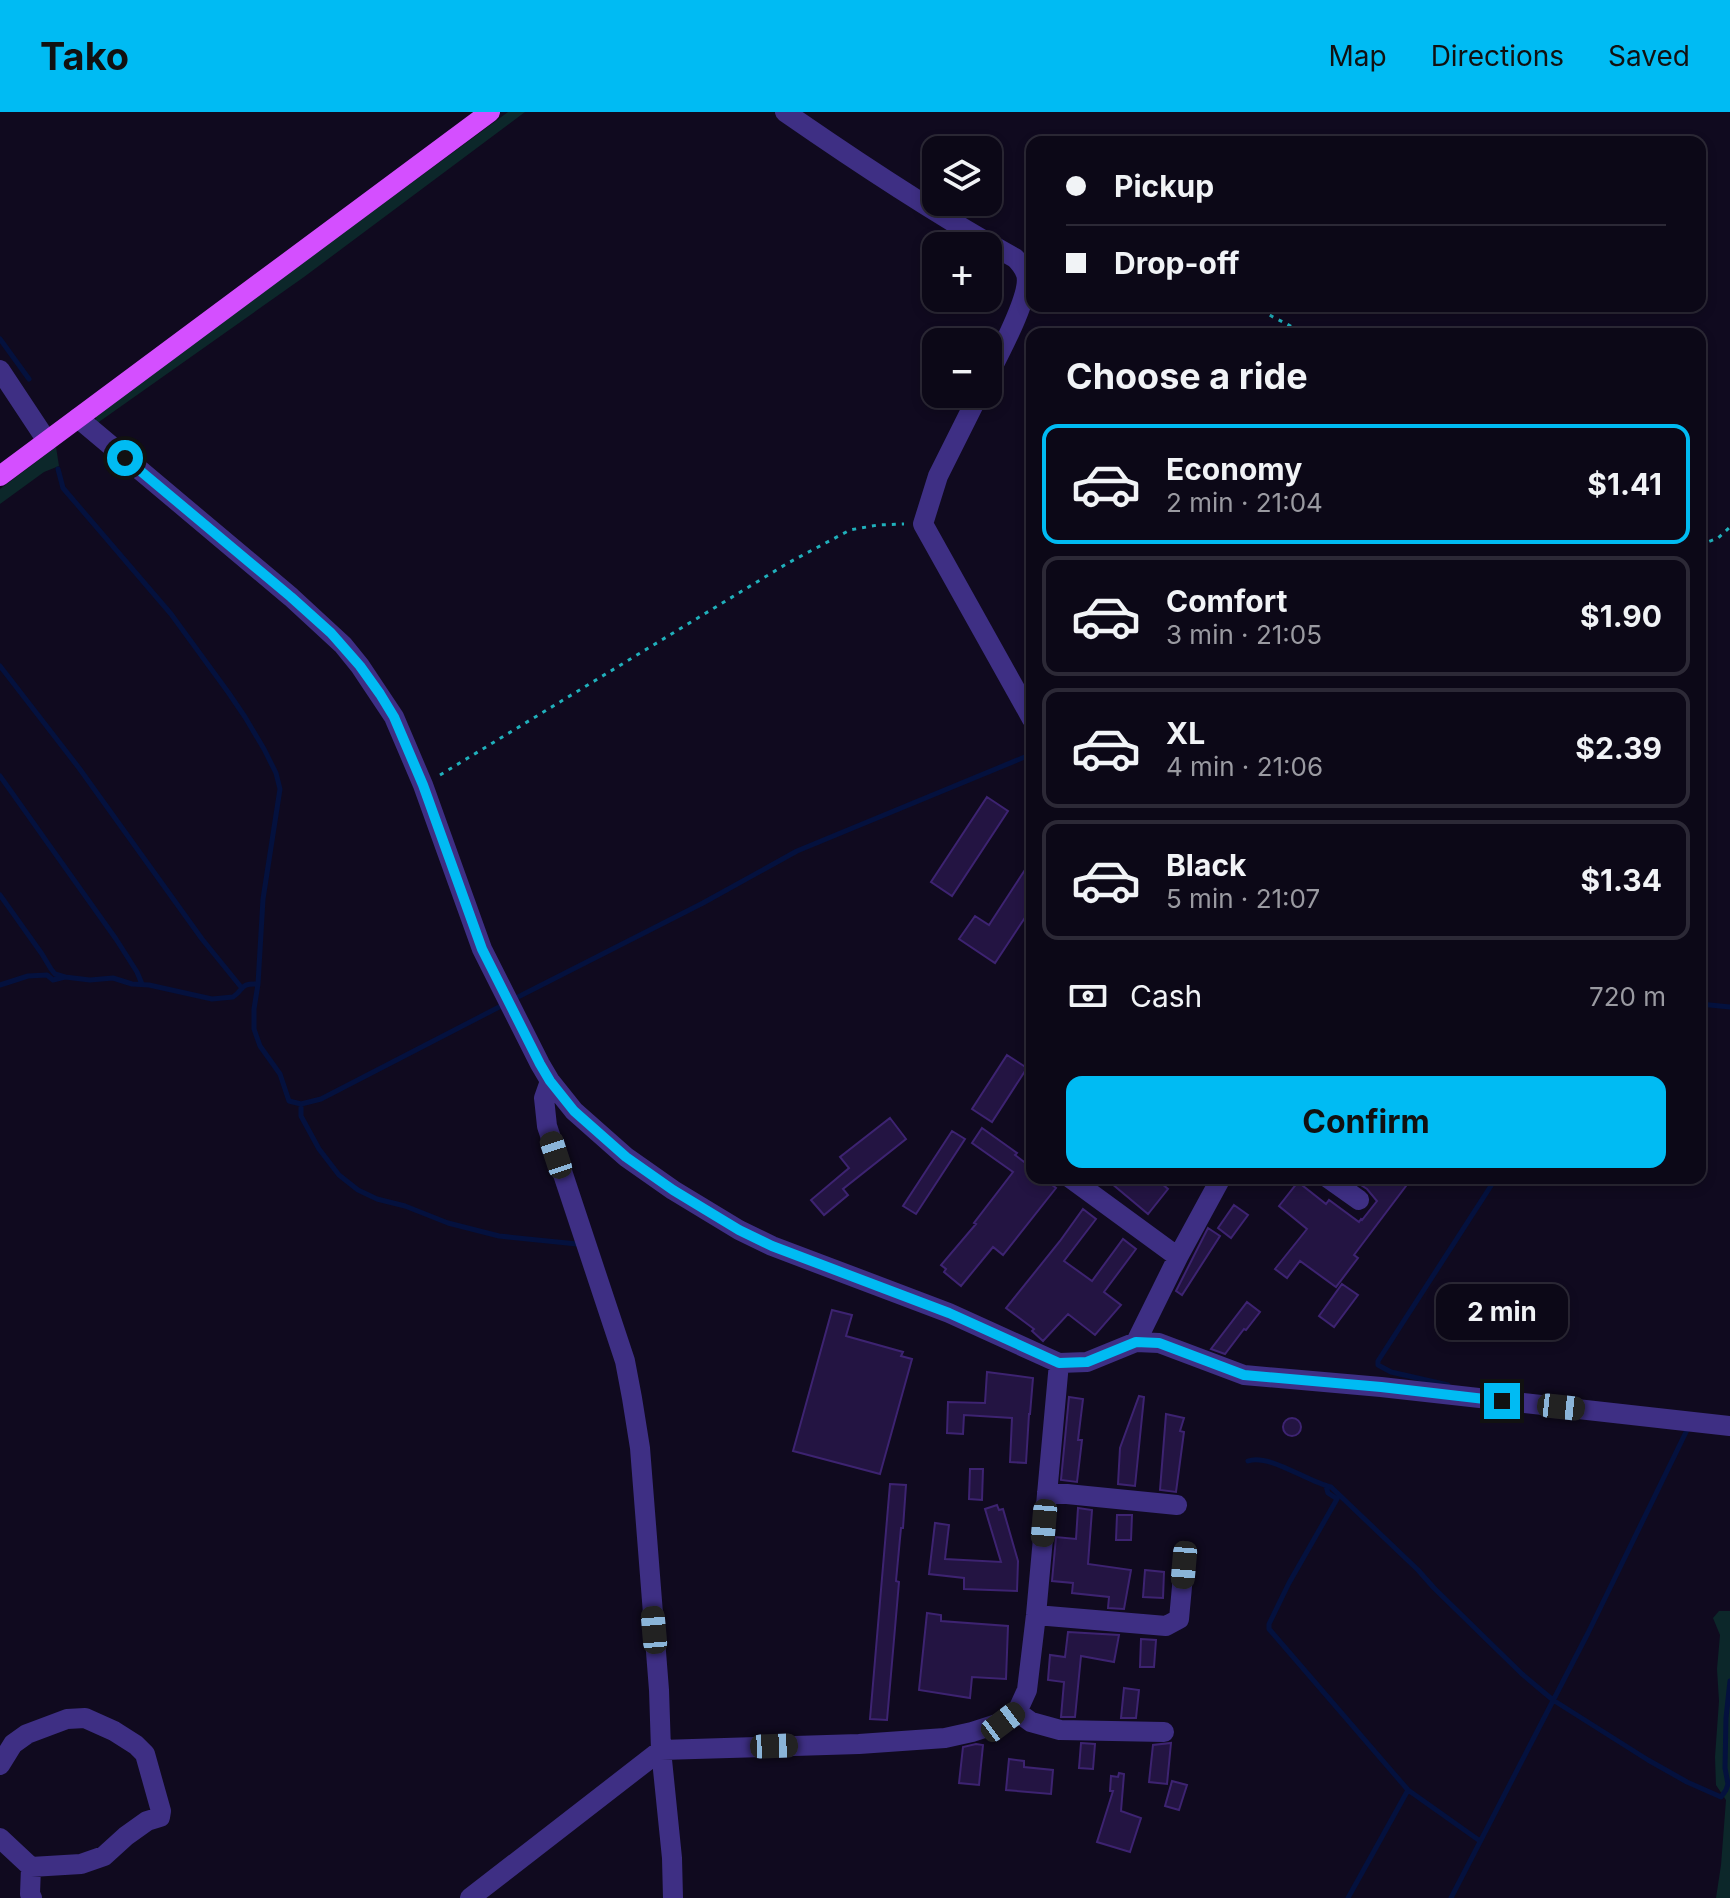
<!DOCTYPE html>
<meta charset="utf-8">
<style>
:root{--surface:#0c0817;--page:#1a1624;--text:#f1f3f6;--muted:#9a9aa1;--line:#2c2936;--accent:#00bbf3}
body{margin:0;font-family:Inter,sans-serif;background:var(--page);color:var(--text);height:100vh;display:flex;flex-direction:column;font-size:30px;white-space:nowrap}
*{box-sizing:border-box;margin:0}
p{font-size:26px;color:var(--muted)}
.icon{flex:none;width:44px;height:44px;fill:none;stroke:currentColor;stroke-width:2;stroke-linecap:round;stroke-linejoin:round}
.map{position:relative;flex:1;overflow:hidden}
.side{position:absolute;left:1026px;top:216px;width:680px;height:856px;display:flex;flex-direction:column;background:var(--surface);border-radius:16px;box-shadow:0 4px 12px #0003,0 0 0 2px var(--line)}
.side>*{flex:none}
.hud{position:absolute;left:1026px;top:24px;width:680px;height:176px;border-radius:16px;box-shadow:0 4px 12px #0003,0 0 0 2px var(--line);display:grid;align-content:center;height:176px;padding:0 40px;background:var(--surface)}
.tools{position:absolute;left:922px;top:24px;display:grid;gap:16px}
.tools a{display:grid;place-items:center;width:80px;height:80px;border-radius:16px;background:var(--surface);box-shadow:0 4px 12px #0003,0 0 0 2px var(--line);font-size:40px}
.end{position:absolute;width:36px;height:36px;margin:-18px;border:10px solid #00bbf3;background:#111;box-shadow:0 0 0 4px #111}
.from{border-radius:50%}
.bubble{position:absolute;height:56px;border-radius:16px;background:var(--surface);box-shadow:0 4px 12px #0003,0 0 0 2px var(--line);font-size:26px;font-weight:700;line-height:56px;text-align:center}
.car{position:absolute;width:24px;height:48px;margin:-24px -12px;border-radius:10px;box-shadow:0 0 6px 2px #0007;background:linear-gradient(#222 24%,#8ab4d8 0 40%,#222 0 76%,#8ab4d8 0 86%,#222 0)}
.hud b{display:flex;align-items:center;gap:28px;height:76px;font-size:30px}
.hud b+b{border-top:2px solid var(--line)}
.hud i{width:20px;height:20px;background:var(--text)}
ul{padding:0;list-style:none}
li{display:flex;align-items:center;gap:24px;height:120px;margin:0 16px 12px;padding:0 24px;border:4px solid var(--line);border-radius:16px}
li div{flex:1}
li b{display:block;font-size:30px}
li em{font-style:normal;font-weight:700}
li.active{border-color:var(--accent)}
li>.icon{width:72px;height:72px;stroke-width:1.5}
h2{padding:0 40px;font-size:36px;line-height:96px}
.pay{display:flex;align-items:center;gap:20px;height:88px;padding:0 40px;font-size:30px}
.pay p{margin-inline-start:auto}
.button{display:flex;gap:16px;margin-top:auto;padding:16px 40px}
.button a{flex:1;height:92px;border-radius:16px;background:var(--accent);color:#111;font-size:32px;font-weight:700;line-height:92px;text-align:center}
header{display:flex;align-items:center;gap:48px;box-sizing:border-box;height:112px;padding:0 40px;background:var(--accent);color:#111}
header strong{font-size:38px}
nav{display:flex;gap:44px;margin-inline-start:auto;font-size:28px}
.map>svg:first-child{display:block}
.green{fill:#0c272a}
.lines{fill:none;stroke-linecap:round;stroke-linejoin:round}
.stream{stroke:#04113e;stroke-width:5}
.building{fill:#231442;stroke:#3d2371;stroke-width:2}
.path{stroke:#20b0bb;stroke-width:3;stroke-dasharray:4 6;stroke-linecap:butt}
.minor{stroke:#3e2f84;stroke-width:20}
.major{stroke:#d44fff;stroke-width:20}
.route{stroke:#00bbf3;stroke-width:10}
</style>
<header>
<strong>Tako</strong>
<nav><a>Map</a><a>Directions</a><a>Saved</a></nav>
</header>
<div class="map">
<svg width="1730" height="1786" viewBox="0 0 1730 1786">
<rect width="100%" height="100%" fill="#100a1f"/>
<path class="green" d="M508,0h17l-221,165 -208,147v-9z
M56,335l3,19 -15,6 -44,32v-15z
M1719,1499h11v287h-14l5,-33 5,-65 -10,-15 -1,-28 4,-56 -2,-32 3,-34 -7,-17z"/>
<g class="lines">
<path class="stream" d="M0,227l29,40
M58,357l5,19 108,126 57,78 17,25 19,32 12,24 4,16 -17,110 -5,85 -4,25v20l6,17 20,28 9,27 12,3 20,-5 182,-94
M0,554l79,102 123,171 39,48
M0,664l116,163 21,33 5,12
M0,783l42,59 9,15 4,5 10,3
M0,873l28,-9 19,-1 6,5 12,-3 25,3 23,-2 19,6 17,1 63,14 21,-2c12,-8 6,-14 25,-13
M512,888l191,-97 94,-52 235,-97
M1700,892l30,3
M301,992v12l18,33 20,26 19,15 19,9 28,7 43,17 51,13 78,8
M1448,1273l-57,-13 -13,-7v-4l118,-183
M1248,1349c20,-8 60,21 83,26l87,83 16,18 88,86 31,26 95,60 39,22 34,15 5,-7 2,-6 -3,-16 1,-50 4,-37
M1326,1374l2,7 9,6 -48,84 -20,41v5l139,161 72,51
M1348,1786l60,-108
M1451,1786l137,-265 100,-205"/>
</g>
<path class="building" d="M987,685l21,14 -56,85 -21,-14z
M1032,747v48l-37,56 -36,-24 16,-23 14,9z
M1007,943l20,13 -35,54 -20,-13z
M890,1006l16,21 -63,50 5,6 -24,20 -13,-15 38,-32 -9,-11z
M982,1016l35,25 -2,2 17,13v10h11l13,10 -53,67 -10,-8 -32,39 -17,-14 2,-3 -5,-4 35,-41 -2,-1 39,-51 -41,-29z
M952,1019l13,8 -49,75 -13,-8z
M1105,1066h50l13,11 -20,25z
M1350,1066h62l-58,77 4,3 -22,29 -36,-26 -13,17 -12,-9 32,-40 -28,-23 19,-24 28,22 3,-4 30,22 2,-3 1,1 15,-19 -10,-12z
M1234,1093l14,10 -17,23 -13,-10z
M1083,1097l13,10 -32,42 28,20 31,-42 13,10 -32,43 17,13 -26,30 -27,-21 -25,27 -11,-10 2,-2 -28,-21 54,-67z
M1208,1116l12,8 -38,59 -6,-4z
M1342,1172l16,11 -24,32 -15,-11z
M1247,1190l13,10 -14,18 -2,-1 -19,25 -14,-5z
M832,1198l20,5 -6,21 57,16 -2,4 11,3 -32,115 -87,-23z
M987,1260l46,6 -3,36h-1l-3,49 -16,-1 2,-44 -48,-3 -1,19 -16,-1 1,-31 37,1z
M1139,1284l5,1 -9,89 -17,-2 2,-36z
M1069,1285l14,2 -5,41h4l-5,42 -16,-2z
M1166,1302l18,4 -4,13 4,1 -8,60 -16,-2z
M1283 1315a9 9 0 1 1 18 0a9 9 0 1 1-18 0Z
M970,1357h13l-1,31 -13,-1z
M890,1372l16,1 -3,43h-2l-5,53 3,1 -12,138 -17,-1z
M997,1393l2,5 4,-1 15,52 -1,30 -53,-2v-11l-35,-4 6,-51 14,2 -4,34 56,3 -16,-53z
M1078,1396l14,2 -4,54 43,6 -7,39 -16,-1 1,-11 -37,-4 1,-10 -21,-2 4,-44 20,2z
M1117,1403h15l-1,25h-15z
M1145,1458l19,2 -1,26 -20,-1z
M927,1501l14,2v6l67,5 -2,53 -34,-2 -2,21 -51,-8z
M1068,1520l51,3 -5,27 -33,-6 -6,61h-14l3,-35 -16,-2 2,-25 15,2z
M1141,1527l15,1 -2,27h-14z
M1124,1576l15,2 -3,28h-15z
M1081,1631l14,1 -2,25 -14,-1z
M1171,1631l-4,41 -18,-2 4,-37z
M976,1632l7,1 -4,40 -20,-2 4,-36z
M1009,1647l15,2v6l29,3 -2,24 -45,-4z
M1119,1661l5,1 -3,37 20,7 -11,34 -33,-10 16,-51h-3l1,-15 7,1z
M1172,1669l15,4 -8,25 -14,-4z"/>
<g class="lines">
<path class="path" d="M1027,130l5,-7
M1252,194l54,28
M1700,429l5,2 13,-5 12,-11
M440,663l348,-212 62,-33 28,-5 26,-1"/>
<path class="minor" d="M785,0c75,52 150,102 230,146 4,4 9,10 11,16 6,20 -28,82 -38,102
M0,258l47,71
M979,282l-41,82 -15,48 109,195
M78,306l213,179 52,48 17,21 34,51 29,68 59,164 58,115 10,17 24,30 52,46 47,33 66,40 33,16 177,67 110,50 28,-1 49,-20 23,1 85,32 137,12 349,39
M550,969l-6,17 3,28 78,235 7,37 8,50 19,242 2,60 11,108 1,40
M1070,1066l108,79
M1328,1066l31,22
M1136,1230l42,-85 43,-79
M1047,1380l130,13
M1036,1503l130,11 13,-7 5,-54
M1017,1600l14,10 29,8 104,2
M0,1653l13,-21 14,-10 40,-15 18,-1 29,13 22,14 9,9 16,57 -1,6 -13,4 -21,15 -22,20 -23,8 -50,3 -31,-29
M31,1755l-1,27 2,4
M470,1786l191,-148 198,-6 86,-6 27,-6 31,-10 14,-10 10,-22 9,-75 23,-252"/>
<path class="major" d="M0,364l490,-364"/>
</g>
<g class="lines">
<path class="route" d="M125,346l166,139 40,36 29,33 20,28 14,23 29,68 59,164 58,115 10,17 24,30 52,46 47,33 66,40 33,16 177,67 110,50 28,-1 49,-20 23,1 85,32 137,12 121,14"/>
</g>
</svg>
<div class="tools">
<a><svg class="icon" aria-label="layers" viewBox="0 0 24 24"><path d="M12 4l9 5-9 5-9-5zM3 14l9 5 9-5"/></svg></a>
<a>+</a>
<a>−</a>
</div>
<i class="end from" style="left:125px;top:346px"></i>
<i class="end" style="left:1502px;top:1289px"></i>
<div class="bubble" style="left:1436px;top:1172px;width:132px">2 min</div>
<i class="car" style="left:556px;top:1043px;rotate:342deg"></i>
<i class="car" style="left:1561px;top:1295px;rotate:96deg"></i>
<i class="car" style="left:1044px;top:1411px;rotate:185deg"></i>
<i class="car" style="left:1184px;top:1453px;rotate:185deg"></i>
<i class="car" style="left:654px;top:1518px;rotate:355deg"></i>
<i class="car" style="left:1003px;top:1610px;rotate:53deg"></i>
<i class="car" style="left:774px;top:1634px;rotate:88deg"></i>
<div class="hud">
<b><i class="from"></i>Pickup</b>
<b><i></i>Drop-off</b>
</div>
<section class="side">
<h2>Choose a ride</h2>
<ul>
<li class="active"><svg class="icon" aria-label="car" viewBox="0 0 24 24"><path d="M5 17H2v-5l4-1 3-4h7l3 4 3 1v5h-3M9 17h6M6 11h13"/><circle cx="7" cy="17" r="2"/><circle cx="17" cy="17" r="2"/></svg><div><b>Economy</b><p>2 min · 21:04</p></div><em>$1.41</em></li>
<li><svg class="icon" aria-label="car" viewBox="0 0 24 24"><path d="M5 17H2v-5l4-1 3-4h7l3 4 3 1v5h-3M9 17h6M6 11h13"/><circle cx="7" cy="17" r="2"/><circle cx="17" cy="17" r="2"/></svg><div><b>Comfort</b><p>3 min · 21:05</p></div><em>$1.90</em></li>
<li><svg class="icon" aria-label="car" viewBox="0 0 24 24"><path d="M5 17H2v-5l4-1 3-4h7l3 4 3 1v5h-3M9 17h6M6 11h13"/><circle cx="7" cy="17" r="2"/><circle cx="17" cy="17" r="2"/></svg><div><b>XL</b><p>4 min · 21:06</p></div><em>$2.39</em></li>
<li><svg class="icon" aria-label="car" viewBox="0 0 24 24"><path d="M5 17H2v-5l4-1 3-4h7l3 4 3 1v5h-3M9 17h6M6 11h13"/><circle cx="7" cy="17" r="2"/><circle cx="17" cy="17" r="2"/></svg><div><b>Black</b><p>5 min · 21:07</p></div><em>$1.34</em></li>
</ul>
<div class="pay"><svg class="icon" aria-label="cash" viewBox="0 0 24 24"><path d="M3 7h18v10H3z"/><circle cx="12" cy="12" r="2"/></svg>Cash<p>720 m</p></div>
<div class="button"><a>Confirm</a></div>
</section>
</div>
